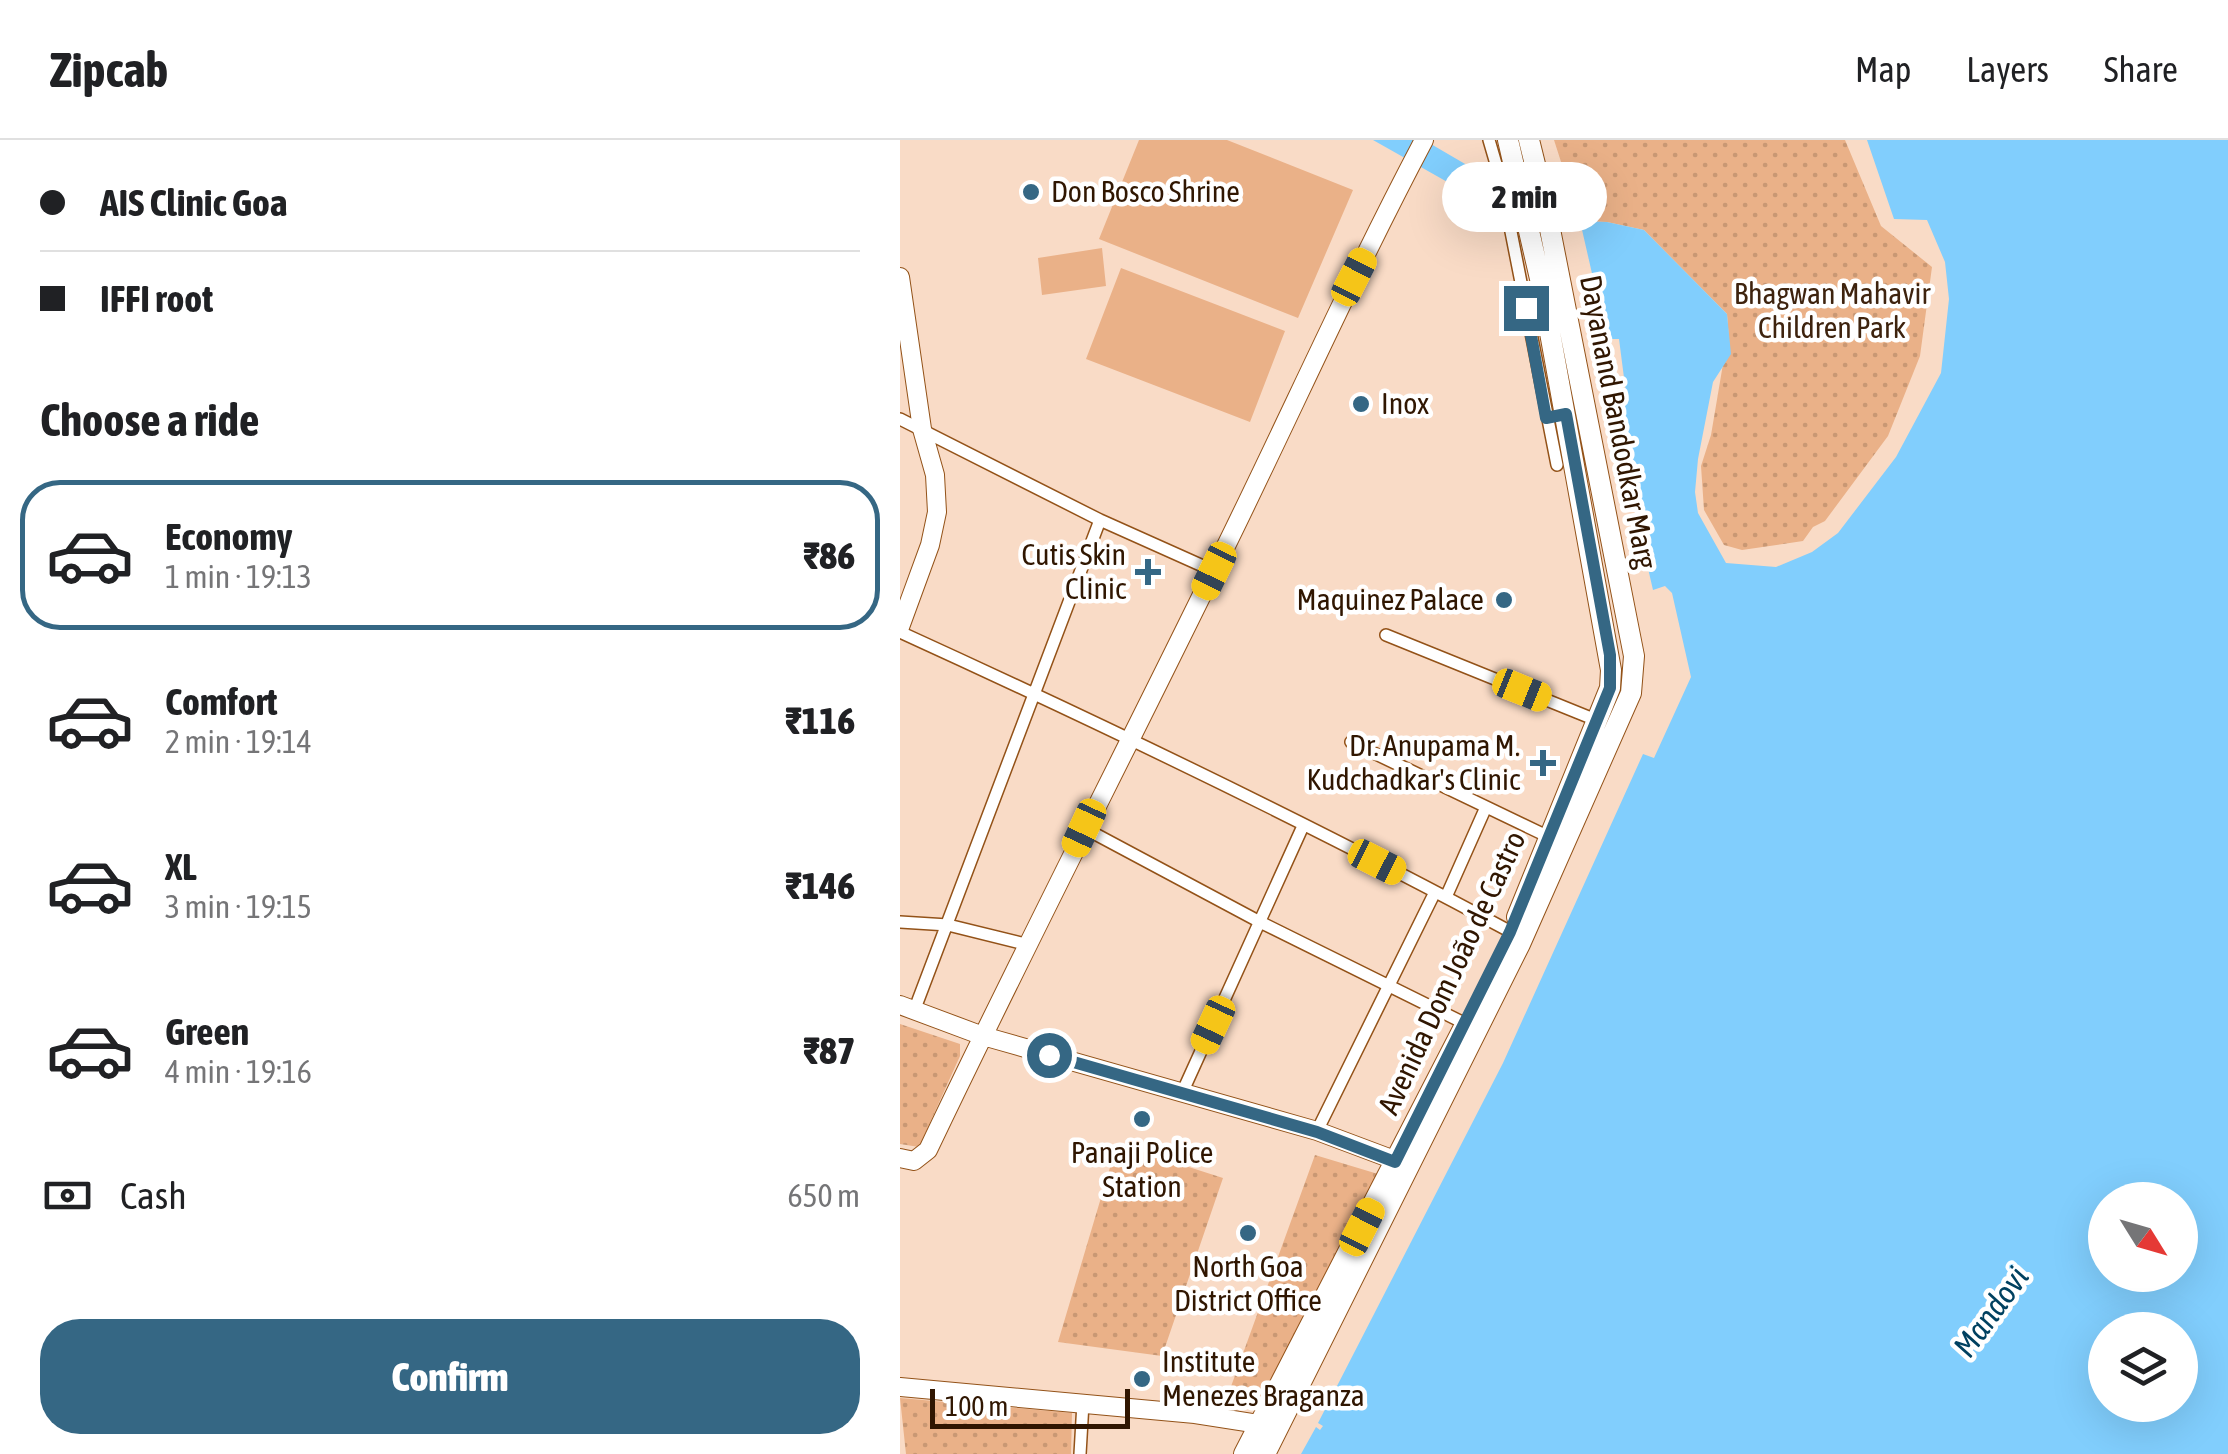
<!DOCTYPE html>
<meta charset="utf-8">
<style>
:root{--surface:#fff;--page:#f2f2f2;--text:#202124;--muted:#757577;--line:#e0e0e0;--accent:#356784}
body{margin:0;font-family:"Asap Condensed",sans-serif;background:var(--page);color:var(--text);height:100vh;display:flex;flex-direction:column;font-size:38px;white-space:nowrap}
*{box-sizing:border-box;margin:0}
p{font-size:32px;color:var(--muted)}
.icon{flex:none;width:55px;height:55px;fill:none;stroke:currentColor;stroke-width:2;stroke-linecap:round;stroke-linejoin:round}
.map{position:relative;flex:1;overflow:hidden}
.panel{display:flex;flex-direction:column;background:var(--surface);width:900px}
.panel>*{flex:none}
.guide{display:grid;align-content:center;height:220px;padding:0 40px;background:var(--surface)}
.needle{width:65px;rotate:127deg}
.tools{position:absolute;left:1188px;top:1042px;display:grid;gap:20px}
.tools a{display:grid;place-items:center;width:110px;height:110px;border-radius:50%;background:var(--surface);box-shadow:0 10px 40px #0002;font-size:50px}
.scale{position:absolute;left:30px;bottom:25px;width:200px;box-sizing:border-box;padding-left:10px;border:5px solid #301601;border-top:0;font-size:28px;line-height:35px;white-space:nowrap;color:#301601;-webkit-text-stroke:8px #fff;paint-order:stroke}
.end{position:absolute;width:45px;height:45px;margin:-22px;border:12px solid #356784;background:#fff;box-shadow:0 0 0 5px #fff}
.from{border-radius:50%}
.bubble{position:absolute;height:70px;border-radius:35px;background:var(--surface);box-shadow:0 10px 40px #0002;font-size:32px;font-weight:800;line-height:70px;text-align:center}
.car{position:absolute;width:30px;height:60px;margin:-30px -15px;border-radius:12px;box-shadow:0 0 8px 2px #0007;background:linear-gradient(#f5c518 24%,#345 0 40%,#f5c518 0 76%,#345 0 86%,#f5c518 0)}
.guide b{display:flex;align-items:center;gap:35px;height:95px;font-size:38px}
.guide b+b{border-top:2px solid var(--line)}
.guide i{width:25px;height:25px;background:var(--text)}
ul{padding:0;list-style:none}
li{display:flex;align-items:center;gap:30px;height:150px;margin:0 20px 15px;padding:0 20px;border:5px solid transparent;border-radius:40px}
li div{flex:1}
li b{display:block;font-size:38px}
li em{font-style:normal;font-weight:800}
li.current{border-color:var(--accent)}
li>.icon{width:90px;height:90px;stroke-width:1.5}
h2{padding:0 40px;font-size:45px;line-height:120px}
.pay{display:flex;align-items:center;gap:25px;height:110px;padding:0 40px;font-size:38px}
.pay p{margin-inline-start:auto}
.primary-button{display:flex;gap:20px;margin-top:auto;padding:20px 40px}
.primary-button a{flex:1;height:115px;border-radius:40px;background:var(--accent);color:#fff;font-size:40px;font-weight:800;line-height:115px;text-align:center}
header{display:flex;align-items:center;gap:60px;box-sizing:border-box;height:140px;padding:0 50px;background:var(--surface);border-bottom:2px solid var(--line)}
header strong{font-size:48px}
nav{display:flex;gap:55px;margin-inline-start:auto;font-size:35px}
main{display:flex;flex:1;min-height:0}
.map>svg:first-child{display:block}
.green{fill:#eab188}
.park{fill:url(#park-dots)}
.water{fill:#81cefd;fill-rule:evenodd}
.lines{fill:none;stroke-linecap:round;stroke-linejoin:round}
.street-casing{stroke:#935218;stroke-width:14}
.secondary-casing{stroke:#935218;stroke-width:20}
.primary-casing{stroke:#935218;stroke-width:22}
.street{stroke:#fff;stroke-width:11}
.secondary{stroke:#fff;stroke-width:18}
.primary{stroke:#fff;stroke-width:20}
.route{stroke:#356784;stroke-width:12}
.poi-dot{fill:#356784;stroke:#fff;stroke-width:4}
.labels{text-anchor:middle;stroke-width:9;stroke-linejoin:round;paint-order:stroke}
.poi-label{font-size:30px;fill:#301601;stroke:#fff;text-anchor:start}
.park-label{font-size:30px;fill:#3e230e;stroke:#fff}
.street-label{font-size:30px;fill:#301601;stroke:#fff}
.water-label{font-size:32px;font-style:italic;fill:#004160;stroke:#fff}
</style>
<header>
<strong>Zipcab</strong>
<nav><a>Map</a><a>Layers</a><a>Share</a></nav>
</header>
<main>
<section class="panel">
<div class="guide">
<b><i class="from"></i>AIS Clinic Goa</b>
<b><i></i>IFFI root</b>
</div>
<h2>Choose a ride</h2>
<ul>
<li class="current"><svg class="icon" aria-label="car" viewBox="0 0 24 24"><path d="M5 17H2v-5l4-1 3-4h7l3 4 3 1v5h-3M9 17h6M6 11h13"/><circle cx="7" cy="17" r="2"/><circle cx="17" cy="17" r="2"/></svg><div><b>Economy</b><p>1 min · 19:13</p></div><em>₹86</em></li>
<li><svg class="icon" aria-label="car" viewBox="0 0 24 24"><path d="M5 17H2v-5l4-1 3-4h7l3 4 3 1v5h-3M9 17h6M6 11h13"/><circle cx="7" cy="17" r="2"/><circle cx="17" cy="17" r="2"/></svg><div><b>Comfort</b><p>2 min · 19:14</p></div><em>₹116</em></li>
<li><svg class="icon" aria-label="car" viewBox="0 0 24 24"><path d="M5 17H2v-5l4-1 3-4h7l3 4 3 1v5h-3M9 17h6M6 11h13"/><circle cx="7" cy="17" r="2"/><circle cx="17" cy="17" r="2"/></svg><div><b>XL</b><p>3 min · 19:15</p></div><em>₹146</em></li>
<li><svg class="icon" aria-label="car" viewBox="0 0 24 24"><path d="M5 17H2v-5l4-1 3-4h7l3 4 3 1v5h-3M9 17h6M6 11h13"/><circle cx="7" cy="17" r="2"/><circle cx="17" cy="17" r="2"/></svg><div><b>Green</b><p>4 min · 19:16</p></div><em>₹87</em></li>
</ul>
<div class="pay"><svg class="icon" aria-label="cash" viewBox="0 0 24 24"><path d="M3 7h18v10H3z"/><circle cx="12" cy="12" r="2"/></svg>Cash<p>650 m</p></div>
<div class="primary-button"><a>Confirm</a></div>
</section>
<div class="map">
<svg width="1328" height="1314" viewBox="0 0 1328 1314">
<defs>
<pattern id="park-dots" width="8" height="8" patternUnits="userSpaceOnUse" patternTransform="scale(2.5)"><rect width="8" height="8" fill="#eab188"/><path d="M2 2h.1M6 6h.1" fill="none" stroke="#c99874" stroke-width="1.8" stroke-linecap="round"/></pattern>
</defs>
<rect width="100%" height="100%" fill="#f9dbc6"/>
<path class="green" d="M239,0h88l126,50 -55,128 -199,-79z
M202,108l4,38 -64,9 -4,-37z
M221,128l164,63 -35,91 -164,-63z"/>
<path class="park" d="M654,0h291l36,86 51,41 -12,89 -32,80 -63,85 -12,6 -10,14 -61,9 -18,-5 -20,-35 -3,-44 10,-31 12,-71 7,-10 -3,-40 -83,-84 -37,-8 -27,-1z
M0,884l60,20v12l-41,91 -19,-3z
M217,1004l106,34 -61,178 -104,-14z
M415,1015l63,19 -116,231 -37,-2z
M0,1258l172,15 -1,41h-165z"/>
<path class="water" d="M473,0h51l72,42 8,32z
M967,0h361v1314h-927l15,-27 4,3 3,-4 -5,-3 185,-360 140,-309 11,4 37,-81 -19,-84 -7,-7 -12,4 -43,-186 17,-3 -8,-62h-12l-27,-118 27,1 37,8 83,84 4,40 -18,28 -15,77 -3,33 3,21 28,50 50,4 36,-15 26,-19 58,-76 45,-84 8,-74 -4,-37 -18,-42 -33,-1zM1205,1060h75v75h-75zM1205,1190h75v75h-75z"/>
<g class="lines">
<defs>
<path id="street" d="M589,0l12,41 56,284
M0,279l200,101 114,51
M0,492c206,94 411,192 611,300
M486,495l210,85
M451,602l200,96
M184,688l176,94 206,102
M546,757l40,-90
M0,782l48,3 81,20
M14,871l186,-491
M282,953l121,-267
M417,991l118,-239
M180,1314l3,-51"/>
<path id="secondary" d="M0,137l22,152 13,46 2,37 -7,33 -30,82
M0,865l83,31 334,95 88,33
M0,1018l14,3 14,-11c95,-200 197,-397 294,-596 68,-138 130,-278 202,-414
M0,1247l295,27 77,12"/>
<path id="primary" d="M608,0l33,143 70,387 -1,18 -93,229
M344,1314l219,-425
M365,1314l255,-510 111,-251 3,-37 -88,-447 -17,-69"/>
</defs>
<use href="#street" class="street-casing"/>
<use href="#secondary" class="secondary-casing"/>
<use href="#primary" class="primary-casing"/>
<use href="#street" class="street"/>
<use href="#secondary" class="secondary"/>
<use href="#primary" class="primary"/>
</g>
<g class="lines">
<path class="route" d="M149,915l268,77 78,30 115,-230 100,-244v-33l-44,-241 -20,4 -20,-110"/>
</g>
<g class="poi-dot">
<circle cx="131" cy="52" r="10"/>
<circle cx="461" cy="264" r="10"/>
<path d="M243 417h10v10h10v10h-10v10h-10v-10h-10v-10h10z"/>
<circle cx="604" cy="460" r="10"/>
<path d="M638 608h10v10h10v10h-10v10h-10v-10h-10v-10h10z"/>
<circle cx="242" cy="979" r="10"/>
<circle cx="348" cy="1093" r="10"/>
<circle cx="242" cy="1239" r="10"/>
</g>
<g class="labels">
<g class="poi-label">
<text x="151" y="62">Don Bosco Shrine</text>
<text x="481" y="274">Inox</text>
<text x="226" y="425" text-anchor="end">Cutis Skin<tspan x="226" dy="34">Clinic</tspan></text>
<text x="584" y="470" text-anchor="end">Maquinez Palace</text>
<text x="620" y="616" text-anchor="end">Dr. Anupama M.<tspan x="620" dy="34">Kudchadkar's Clinic</tspan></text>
<text x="242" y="1023" text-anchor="middle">Panaji Police<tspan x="242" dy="34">Station</tspan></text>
<text x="348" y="1137" text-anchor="middle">North Goa<tspan x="348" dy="34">District Office</tspan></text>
<text x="262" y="1232">Institute<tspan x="262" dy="34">Menezes Braganza</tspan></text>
</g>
<g class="park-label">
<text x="932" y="164">Bhagwan Mahavir<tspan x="932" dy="34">Children Park</tspan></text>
</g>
<g class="street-label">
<text transform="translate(718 282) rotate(79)" y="10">Dayanand Bandodkar Marg</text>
<text transform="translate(552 833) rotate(-65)" y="10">Avenida Dom João de Castro</text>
</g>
<g class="water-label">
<text transform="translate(1091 1172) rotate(-54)" y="11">Mandovi</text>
</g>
</g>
</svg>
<div class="tools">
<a><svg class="needle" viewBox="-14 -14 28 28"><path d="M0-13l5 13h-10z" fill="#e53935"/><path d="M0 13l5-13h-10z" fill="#757577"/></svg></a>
<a><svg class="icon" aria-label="layers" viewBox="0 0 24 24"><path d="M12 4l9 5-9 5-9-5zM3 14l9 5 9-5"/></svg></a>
</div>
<div class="scale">100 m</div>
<i class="end from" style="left:149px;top:915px"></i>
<i class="end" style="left:626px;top:168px"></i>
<div class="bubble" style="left:542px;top:22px;width:165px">2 min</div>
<i class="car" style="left:454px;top:137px;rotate:27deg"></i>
<i class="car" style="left:314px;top:431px;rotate:206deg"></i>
<i class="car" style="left:622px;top:550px;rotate:112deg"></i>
<i class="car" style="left:184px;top:688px;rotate:205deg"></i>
<i class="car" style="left:477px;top:722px;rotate:117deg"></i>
<i class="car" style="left:313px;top:885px;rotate:205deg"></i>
<i class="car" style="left:462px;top:1087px;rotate:27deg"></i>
</div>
</main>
